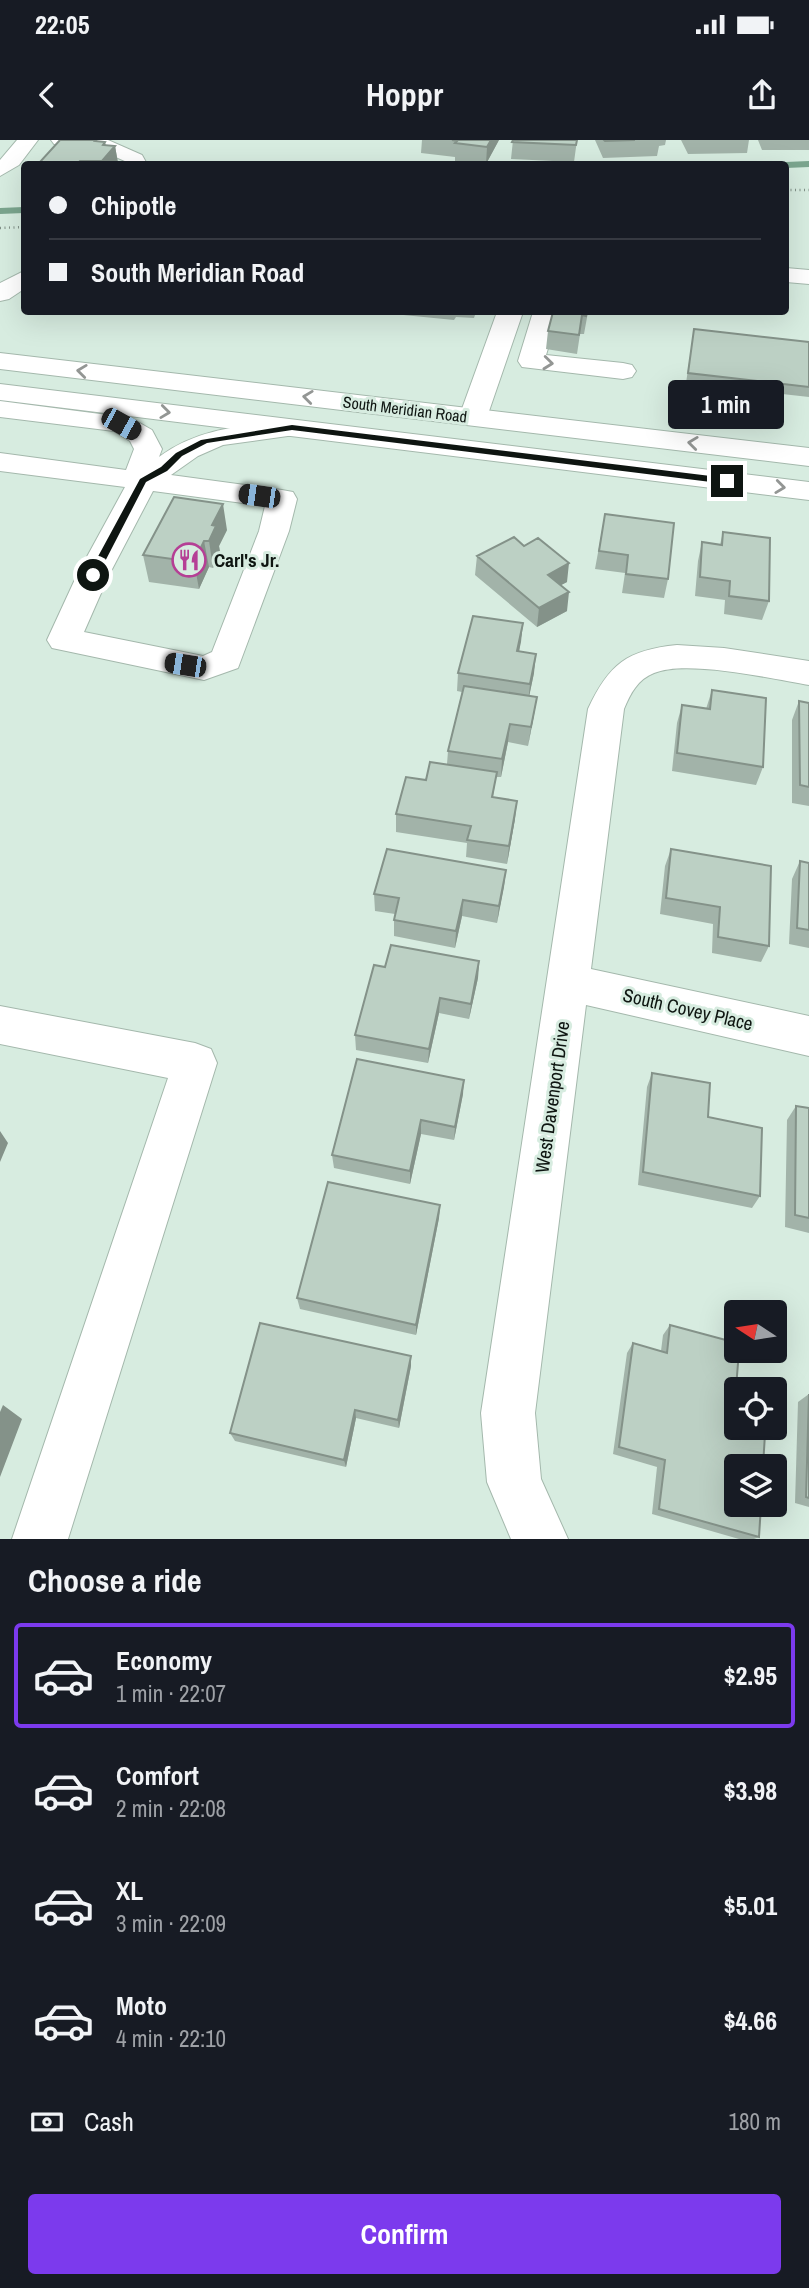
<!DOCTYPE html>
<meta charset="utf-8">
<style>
:root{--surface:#171b24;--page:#20242c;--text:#f1f3f6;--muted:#9ea1a6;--line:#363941;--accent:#7c3aed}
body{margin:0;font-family:"Archivo Narrow",sans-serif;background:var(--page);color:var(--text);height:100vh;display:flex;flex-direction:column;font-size:26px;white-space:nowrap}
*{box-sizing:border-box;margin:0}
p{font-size:23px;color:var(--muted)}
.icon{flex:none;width:38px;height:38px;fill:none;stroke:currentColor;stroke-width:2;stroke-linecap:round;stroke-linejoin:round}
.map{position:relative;height:1399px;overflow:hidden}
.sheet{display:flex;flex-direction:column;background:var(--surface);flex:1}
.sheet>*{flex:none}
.guide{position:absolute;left:21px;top:21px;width:768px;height:154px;border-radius:7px;box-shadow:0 7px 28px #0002;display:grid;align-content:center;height:154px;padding:0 28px;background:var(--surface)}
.needle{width:46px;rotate:282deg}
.fabs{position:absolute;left:724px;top:1160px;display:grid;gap:14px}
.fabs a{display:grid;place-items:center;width:63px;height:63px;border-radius:7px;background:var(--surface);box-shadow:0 7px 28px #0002;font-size:35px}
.end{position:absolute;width:32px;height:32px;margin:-16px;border:9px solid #0e1511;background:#fff;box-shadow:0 0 0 4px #fff}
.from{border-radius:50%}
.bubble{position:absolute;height:49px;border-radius:7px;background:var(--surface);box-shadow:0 7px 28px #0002;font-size:23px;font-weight:800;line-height:49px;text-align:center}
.car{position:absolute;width:21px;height:42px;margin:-21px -10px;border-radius:9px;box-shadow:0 0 5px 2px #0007;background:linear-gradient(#222 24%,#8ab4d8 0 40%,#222 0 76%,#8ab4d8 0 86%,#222 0)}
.guide b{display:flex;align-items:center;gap:24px;height:66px;font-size:26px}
.guide b+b{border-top:2px solid var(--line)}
.guide i{width:18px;height:18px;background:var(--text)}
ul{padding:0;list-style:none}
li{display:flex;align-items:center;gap:21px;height:105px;margin:0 14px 10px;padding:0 14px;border:4px solid transparent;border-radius:7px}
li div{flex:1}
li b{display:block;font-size:26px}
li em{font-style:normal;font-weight:800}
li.on{border-color:var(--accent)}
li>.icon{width:63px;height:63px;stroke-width:1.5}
h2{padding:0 28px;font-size:32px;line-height:84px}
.pay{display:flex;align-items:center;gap:18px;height:77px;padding:0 28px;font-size:26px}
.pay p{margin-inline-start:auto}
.cta{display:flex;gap:14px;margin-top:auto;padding:14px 28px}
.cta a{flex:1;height:80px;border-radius:7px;background:var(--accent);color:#fff;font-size:28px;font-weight:800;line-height:80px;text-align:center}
.status{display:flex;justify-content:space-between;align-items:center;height:49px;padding:0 35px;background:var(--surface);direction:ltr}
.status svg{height:19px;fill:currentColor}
header{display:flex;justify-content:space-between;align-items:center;height:91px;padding:0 28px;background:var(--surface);font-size:32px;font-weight:800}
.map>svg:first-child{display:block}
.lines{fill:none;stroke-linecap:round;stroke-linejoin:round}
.stream{stroke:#7ba58e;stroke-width:6}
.minor-casing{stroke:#a4b8ac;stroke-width:2}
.major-casing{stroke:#a4b8ac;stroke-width:2}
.path{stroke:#829188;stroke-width:2.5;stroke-dasharray:1 3.5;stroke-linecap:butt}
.minor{fill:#fff;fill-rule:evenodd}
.major{fill:#fff;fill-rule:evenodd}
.wall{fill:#a2b3a9}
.shaded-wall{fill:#849289}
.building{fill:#bcd0c4;stroke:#849289;stroke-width:2}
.oneway{stroke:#939694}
.route{fill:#0e1511}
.labels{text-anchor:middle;stroke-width:6;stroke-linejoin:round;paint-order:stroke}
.far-street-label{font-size:16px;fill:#0e1511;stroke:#d7ece0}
.poi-label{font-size:19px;font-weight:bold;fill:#0e1511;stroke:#d7ece0;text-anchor:start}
.street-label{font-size:19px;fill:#0e1511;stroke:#d7ece0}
</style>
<div class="status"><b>22:05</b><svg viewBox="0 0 49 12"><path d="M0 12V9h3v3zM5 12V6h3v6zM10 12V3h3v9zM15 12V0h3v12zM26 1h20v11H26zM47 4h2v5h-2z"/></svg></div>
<header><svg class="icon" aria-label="back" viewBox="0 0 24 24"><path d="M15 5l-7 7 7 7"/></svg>Hoppr<svg class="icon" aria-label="share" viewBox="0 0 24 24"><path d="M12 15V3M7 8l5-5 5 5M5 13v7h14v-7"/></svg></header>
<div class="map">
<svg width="809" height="1399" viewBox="0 0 809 1399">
<rect width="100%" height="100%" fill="#d7ece0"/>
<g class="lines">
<path class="stream" d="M786,25l23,-1
M0,71l24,-1"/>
<defs>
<path id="minor" d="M17,0h21l-19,25 -19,11v-16z
M51,0h57l34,15 5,9c-23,2 -28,-9 -48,-13 -15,-3 -30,-3 -45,-7z
M786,128l23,2v14l-23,-2z
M24,131v18l-15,10 -9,2v-18z
M497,172h26l-36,105 -4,6 -10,2 -10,-2 -4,-6z
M533,172h26l-13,43 77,8 9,2 4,6 -4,6 -9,2 -101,-12 -4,-6z
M0,261l131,17 21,12 10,19 -3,8c40,-30 85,-31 133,-37l10,2 4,6 -4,6 -79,11 -25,11 -27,19 111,15 11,2 4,7 -8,32 -51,137 -34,12 -152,-32 -5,-8 30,-65 48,-88 -125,-16v-18l126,17 8,-21 -4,-8 -16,-10 -114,-14zM153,351l112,15 -6,25 -47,121 -9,4 -119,-24 25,-57z
M677,505l47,3 85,13v24c-36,-6 -123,-26 -155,-12 -16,6 -24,21 -30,36l-33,260 218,47v40l-223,-51 -51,408 6,66 27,60h-57l-24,-57 -6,-69 107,-704c21,-45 39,-59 89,-64z
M0,866l195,37 16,6 6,14 -149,476h-56l156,-461 -168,-34z"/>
<path id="major" d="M0,213l809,95v18l-809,-97z
M0,244l809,98v18l-809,-100z"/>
</defs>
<use href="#minor" class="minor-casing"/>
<use href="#major" class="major-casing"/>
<path class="path" d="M786,50h23
M0,88l24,-1"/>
<use href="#minor" class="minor"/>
<use href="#major" class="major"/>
</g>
<path class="wall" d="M96,0l1,1 9,4 9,1 3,17 -1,1h-77l-1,-1z
M422,0h77l-13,24 -31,-3v-4l-34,-4z
M513,0h64l-3,22 -63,-3z
M595,0h71l-1,5 -6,1 -2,10 -54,2z
M681,0h68l-2,13 -59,1z
M758,0h51v10h-47z
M373,172h103l-2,6 -18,-1 -2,3z
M588,172l-4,22h-4l-3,20 -31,-5 2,-18z
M694,189l115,13v55l-123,-14z
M605,374l63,65 -4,19 -42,-5 3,-20 -30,-4z
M227,390l-8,16 1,6 -7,16 -4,-1 -10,22 -50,-7 -6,-27z
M723,392l46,69 -7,19 -38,-6 1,-14 -30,-4 3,-35 4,-19 18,3z
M477,416l90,26 -6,3 6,26 -30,16 -62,-52z
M523,483l-4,29 15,21 -5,23 5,19 -6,31 -20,-4 -7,35h-5l-3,20 22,22 -8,45 -41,-7 1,-14 -71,-11v-18l30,-34 21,-16 1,-13 14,-59 -5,-1 1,-18z
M712,550l51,77 -7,18 -84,-14 5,-48 5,-18 24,4z
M799,561l10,2v103l-17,-3v-83z
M671,709l98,97 -8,16 -49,-9 1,-29 -53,-10 5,-48z
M800,721l9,2v85l-20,-4 3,-65z
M506,730l-9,53 -35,-7 -7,32 -61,-12v-16l1,-6 -20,-3 -1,-17z
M479,821l-1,17 -9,41 -30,-6 -11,50 -72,-13 -1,-15 30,-68z
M652,933l56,44 52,79 -8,12 -114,-23 9,-98z
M463,954l-9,46 -33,-6 -11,50 -76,-16 -2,-13z
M796,966l13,2v125l-24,-6 2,-107z
M440,1065l-1,13 -23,117 -116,-26 -3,-11z
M670,1185l63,100 26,112 -5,2h-15l-87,-25 5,-47 -44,-13 14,-101 6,-10 28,8 2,-16z
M411,1226l-12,62 -43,-10 -10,49 -111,-26 -5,-8z
M809,1254v113l-14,-4 3,-101z"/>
<path class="shaded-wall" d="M491,0h8l-13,24 1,-17z
M105,2l3,13 7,-9 3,17 -1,1h-15l1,-19z
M223,364l4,26 -8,16 1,6 -7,16 -4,-27 3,-16z
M204,401l5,26 -10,22 -5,-27z
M569,423l-2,19 -21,11 2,-18z
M569,452l-2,19 -30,16 2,-19z
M523,483l-2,19 -6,28 2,-19z
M536,514l-2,19 -6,29 2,-18z
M537,557l-3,18 -6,31 3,-19z
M510,584l-2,18 -7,35 1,-18z
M517,661l-2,18 -8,45 2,-18z
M506,730l-2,17 -7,36 2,-17z
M463,760l-1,16 -7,32 1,-17z
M479,821l-1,17 -9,41 2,-15z
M440,858l-1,15 -11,50 1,-14z
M464,940l-1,14 -9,46 1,-13z
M421,980v14l-11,50v-13z
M0,991l8,12 -8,19z
M440,1065l-1,13 -23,117v-10z
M411,1216v10l-12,62 -1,-8z
M3,1265l19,14 -22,58v-65z
M355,1270l1,8 -10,49 -2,-7z"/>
<path class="building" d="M60,0h36l-1,1 10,1 -2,3 12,1 -13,15h-22l-3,3 -12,-1 -2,1 -24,-1z
M452,0h39l-4,7 -32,-4 2,-2z
M513,0h64l-1,5 -64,-3z
M604,0h31l-30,1z
M553,172h34l-1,4 -4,-1 -3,20 -31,-4z
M694,189l115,13v45l-121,-14z
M174,357l49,7 -11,21 4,1 -7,15h-5l-10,21 -51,-7z
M605,374l69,9 -6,56 -42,-5 2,-19 -29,-4z
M723,392l47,6 -1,63 -40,-5 1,-15 -30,-4 2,-35 20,3z
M514,397l10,9 14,-8 31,25 -21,12 21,17 -30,16 -62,-52z
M473,476l50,7 -6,28 19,3 -6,30 -72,-11z
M464,546l73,11 -6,30 -21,-3 -8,35 -54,-8z
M712,550l54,8 -3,69 -86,-14 5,-48 28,4z
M799,561l10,2v84l-9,-2z
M430,622l67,10 -5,25 25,4 -8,45 -42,-6 4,-14 -75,-12 10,-37 20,3z
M387,709l119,21 -7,36 -36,-6 -7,31 -62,-11 5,-22 -25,-4z
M671,709l100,17 -2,80 -51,-9 2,-30 -54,-9z
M800,721l9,2v67l-12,-2z
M391,805l88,16 -8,43 -31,-6 -11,51 -74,-14 19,-70 11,2z
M357,919l107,21 -9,47 -34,-7 -11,51 -78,-16z
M652,933l58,10 -2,34 54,11 -2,68 -117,-24z
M796,966l13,2v110l-14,-3z
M328,1042l112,23 -24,120 -119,-27z
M260,1183l151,33 -13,64 -43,-10 -11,50 -114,-27z
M670,1185l67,18v8h2l-6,74 4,1v2h5l23,6 -2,32h-26v39h24l-2,32 -100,-28 6,-49 -46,-13 14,-104 34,10z
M809,1254v104l-3,-1z"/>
<defs><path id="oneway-chevron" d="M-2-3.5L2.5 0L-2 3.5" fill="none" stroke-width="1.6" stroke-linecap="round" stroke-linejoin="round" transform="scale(1.75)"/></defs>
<g class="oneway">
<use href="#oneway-chevron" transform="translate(548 223) rotate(6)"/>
<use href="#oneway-chevron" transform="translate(82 231) rotate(-173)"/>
<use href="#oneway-chevron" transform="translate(308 257) rotate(-173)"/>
<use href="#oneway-chevron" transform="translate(165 272) rotate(7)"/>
<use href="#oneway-chevron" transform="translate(693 303) rotate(-173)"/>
<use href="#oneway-chevron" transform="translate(780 347) rotate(7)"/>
</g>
<path class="route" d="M292,285l435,53 5,3 -5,3 -435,-54 -85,13 -25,13 -15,15 -21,11 -48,93 -8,2 -2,-2 52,-96 21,-12 15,-14 25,-13z"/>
<defs>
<symbol id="restaurant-ring" viewBox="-11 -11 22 22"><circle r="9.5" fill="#d7ece0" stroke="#b53f95" stroke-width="1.5"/><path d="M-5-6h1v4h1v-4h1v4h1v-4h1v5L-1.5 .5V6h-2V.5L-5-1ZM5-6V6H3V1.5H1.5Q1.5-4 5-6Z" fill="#b53f95"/></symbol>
</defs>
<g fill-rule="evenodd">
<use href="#restaurant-ring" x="170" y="401" width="38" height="38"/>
</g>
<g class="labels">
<g class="far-street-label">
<text transform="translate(405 269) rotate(7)" y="6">South Meridian Road</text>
</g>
<g class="poi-label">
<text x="214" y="427">Carl's Jr.</text>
</g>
<g class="street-label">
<text transform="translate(688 869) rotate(13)" y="7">South Covey Place</text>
<text transform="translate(552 957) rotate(-82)" y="7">West Davenport Drive</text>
</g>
</g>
</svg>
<div class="fabs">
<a><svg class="needle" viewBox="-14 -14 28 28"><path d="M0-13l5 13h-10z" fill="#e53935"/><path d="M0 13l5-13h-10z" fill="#9ea1a6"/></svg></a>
<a><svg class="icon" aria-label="locate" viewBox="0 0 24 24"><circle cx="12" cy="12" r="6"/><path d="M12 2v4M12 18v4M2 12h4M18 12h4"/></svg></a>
<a><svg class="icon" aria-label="layers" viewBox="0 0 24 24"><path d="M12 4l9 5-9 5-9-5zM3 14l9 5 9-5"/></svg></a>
</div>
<i class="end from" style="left:93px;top:435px"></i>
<i class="end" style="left:727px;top:341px"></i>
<div class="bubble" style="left:668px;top:240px;width:116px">1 min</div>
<i class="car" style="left:121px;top:284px;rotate:119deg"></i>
<i class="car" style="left:259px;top:356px;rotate:278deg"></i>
<i class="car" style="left:185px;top:525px;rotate:279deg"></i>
<div class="guide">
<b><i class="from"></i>Chipotle</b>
<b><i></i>South Meridian Road</b>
</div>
</div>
<section class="sheet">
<h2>Choose a ride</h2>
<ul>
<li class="on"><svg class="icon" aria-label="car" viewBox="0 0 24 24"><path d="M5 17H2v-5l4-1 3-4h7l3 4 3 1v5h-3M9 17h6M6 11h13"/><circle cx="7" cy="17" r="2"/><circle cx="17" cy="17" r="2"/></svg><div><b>Economy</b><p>1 min · 22:07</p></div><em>$2.95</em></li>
<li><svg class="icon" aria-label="car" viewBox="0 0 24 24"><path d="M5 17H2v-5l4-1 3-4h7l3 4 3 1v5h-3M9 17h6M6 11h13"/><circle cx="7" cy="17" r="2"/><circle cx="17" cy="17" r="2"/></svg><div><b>Comfort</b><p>2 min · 22:08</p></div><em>$3.98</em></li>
<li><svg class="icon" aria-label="car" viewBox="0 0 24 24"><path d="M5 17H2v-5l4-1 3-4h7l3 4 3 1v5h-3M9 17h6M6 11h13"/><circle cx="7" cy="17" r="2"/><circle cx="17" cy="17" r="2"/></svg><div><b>XL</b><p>3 min · 22:09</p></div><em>$5.01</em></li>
<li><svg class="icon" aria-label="car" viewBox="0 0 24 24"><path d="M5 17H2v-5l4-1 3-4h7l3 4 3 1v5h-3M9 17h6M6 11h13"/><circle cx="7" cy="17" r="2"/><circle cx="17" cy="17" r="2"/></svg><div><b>Moto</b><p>4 min · 22:10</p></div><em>$4.66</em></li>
</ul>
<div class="pay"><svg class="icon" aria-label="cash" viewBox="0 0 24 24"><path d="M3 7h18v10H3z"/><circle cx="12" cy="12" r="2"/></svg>Cash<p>180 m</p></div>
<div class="cta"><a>Confirm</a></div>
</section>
